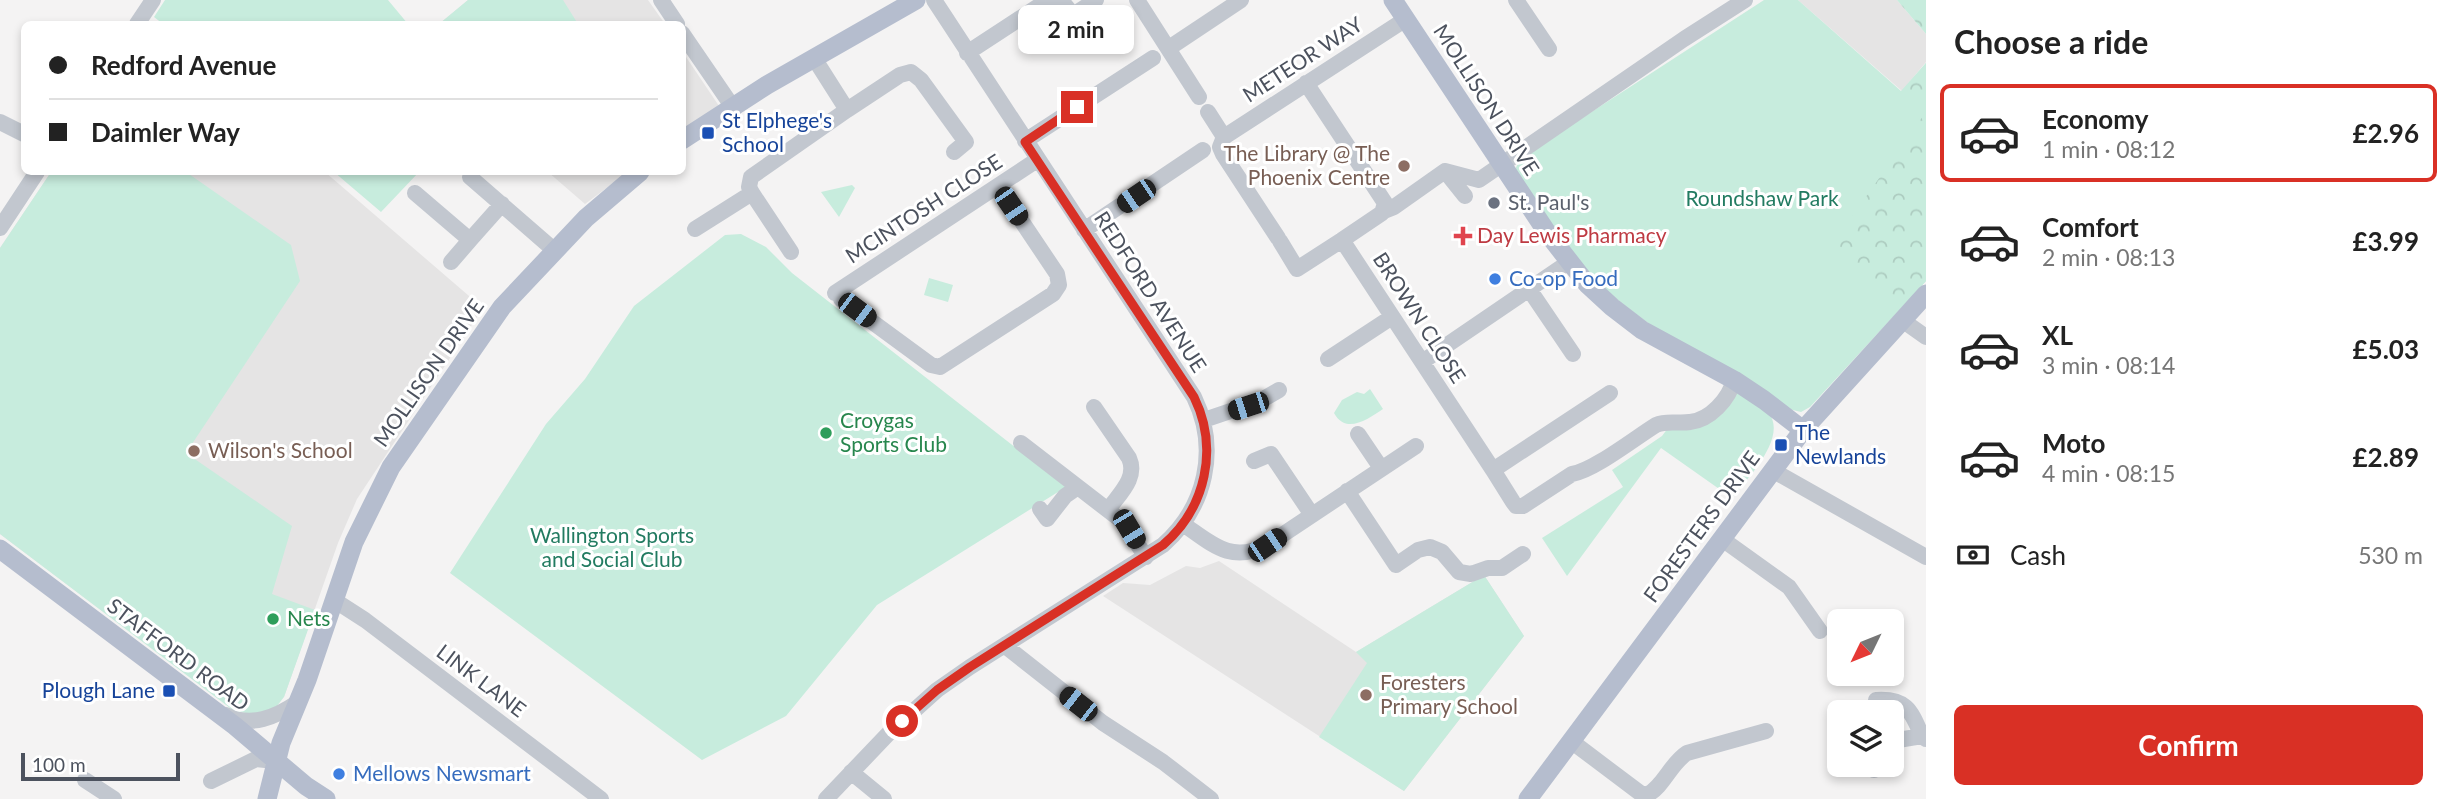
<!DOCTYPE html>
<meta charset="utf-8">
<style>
:root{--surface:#fff;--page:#f2f2f2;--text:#222;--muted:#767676;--line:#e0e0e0;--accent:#d93025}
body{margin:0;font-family:Lato,sans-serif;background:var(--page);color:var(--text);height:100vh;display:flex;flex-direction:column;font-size:26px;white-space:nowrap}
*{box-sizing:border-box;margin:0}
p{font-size:23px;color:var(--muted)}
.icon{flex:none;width:38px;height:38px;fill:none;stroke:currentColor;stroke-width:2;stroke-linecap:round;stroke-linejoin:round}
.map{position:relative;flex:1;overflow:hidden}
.side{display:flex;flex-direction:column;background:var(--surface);width:525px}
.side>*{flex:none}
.top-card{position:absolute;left:21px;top:21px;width:665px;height:154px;border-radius:10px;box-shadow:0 4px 10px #0003;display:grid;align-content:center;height:154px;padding:0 28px;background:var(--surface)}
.needle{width:46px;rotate:227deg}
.tools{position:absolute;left:1827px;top:609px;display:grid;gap:14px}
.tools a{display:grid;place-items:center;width:77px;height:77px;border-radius:10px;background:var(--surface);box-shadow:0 4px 10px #0003;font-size:35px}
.scale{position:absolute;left:21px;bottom:18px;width:159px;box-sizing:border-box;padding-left:7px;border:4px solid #4c525e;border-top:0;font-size:19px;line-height:24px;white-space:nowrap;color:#4c525e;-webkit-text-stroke:5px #fff;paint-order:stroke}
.end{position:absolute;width:32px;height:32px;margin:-16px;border:9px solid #d93025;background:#fff;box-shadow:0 0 0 4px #fff}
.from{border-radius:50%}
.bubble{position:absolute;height:49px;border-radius:10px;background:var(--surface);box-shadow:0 4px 10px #0003;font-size:23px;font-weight:700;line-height:49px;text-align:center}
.car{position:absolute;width:21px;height:42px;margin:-21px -10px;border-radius:9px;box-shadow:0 0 5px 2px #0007;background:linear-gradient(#222 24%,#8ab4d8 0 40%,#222 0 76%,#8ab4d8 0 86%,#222 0)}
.top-card b{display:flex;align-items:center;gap:24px;height:66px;font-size:26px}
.top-card b+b{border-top:2px solid var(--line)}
.top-card i{width:18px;height:18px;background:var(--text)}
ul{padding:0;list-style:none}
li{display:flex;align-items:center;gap:21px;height:98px;margin:0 14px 10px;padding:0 14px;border:4px solid transparent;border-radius:10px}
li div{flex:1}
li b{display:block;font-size:26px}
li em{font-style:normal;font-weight:700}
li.selected{border-color:var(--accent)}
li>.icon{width:63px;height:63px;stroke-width:1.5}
h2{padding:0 28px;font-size:32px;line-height:84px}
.pay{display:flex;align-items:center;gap:18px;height:77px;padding:0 28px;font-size:26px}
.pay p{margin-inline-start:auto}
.button{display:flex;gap:14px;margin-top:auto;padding:14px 28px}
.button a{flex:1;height:80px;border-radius:10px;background:var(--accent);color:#fff;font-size:28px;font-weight:700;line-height:80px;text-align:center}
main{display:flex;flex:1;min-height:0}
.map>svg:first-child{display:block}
.education{fill:#e5e4e4}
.green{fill:#c7ecdd}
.forest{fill:url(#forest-crowns)}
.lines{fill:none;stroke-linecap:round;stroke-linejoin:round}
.minor{stroke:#c2c7cf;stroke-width:16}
.major{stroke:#b5bdce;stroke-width:19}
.route{stroke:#d93025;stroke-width:9}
.transit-dot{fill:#1a4fb4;stroke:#fff;stroke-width:2.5}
.education-dot{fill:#8d6e63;stroke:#fff;stroke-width:2.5}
.worship-dot{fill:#6b7280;stroke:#fff;stroke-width:2.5}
.health-dot{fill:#e0444e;stroke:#fff;stroke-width:2.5}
.shop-dot{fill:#3f7fe0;stroke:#fff;stroke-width:2.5}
.leisure-dot{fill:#2e9e5b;stroke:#fff;stroke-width:2.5}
.labels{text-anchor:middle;stroke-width:6;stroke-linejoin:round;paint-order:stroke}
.street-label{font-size:21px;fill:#4c525e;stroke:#fff}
.transit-label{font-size:21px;fill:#164399;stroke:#fff;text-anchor:start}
.education-label{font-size:21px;fill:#785e54;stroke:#fff;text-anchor:start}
.park-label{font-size:21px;fill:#227b61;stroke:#fff}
.worship-label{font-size:21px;fill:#5b616d;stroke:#fff;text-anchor:start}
.health-label{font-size:21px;fill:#be3a42;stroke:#fff;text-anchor:start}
.shop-label{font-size:21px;fill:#366cbe;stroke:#fff;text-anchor:start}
.leisure-label{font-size:21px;fill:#27864d;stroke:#fff;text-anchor:start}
</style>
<main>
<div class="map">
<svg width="1926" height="799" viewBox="0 0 1926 799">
<defs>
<pattern id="forest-crowns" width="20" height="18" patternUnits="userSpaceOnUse" patternTransform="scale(1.75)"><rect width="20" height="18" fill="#c7ecdd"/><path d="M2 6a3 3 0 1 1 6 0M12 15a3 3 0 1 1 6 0" fill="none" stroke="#adccc0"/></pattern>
</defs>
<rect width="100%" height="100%" fill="#f4f3f3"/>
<path class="education" d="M468,0h180l17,24h-226z
M1798,0h99l29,34v28l-24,29z
M682,51l37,55 -37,26z
M51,172h274l158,136 -126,191 -19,44 -54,154 -98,-23 -186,-140v-286z
M548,172h80l-43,32z
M1219,561l137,91 128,-77 40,61 -120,155 -301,-195 20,-13 27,2 36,-19 14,2z"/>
<path class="green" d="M165,0h223l20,24h-245l-9,-7z
M468,0h95l15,24h-139z
M1764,0h34l103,91 25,-28v218l-116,126 -9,5 -12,-3c-63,-38 -154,-85 -203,-139 -27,-31 -48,-67 -71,-101l7,-12z
M51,172h135l105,73 9,36 -114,172 106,73 -20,68 43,16 -31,87 -7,9 -19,9 -24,-4 -234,-177v-286z
M334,172h85l-38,40z
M852,185l3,3 -16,29 -18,-25z
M741,234l25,13 26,26 274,214 -189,118 -91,111 -84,44 -252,-187 96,-149 39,-45 49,-73 91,-71z
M929,278l24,7 -5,17 -24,-7z
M1370,389l13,20c-15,10 -37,26 -49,4l8,-13 15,-8 7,2z
M1737,389c9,7 23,14 31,23 21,25 -21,67 -36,86l-71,-50 -94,128 -25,-38 81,-51 -11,-17 50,-34 6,-8h11z
M1484,575l40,61 -120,155 -85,-54 48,-74 -11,-11z"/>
<path class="forest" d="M1897,0h29v34z
M1926,63v218l-21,23 -78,-61 24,-25 72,-102 -21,-25z"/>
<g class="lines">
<path class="minor" d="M661,0l16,24
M1061,0l12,15
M1137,0l62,97
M1516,0l33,49
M137,24l16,-24
M682,33l50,73
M1046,33l50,-33
M1169,48l72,-48
M967,53l81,-53
M814,58l33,52 53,-35 11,-3 10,8 45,62 -12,10
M1306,83l79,120 -3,10 -40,27 151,230 117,-77
M1208,112l16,25 -4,10 3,7 55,84
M0,122l24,12
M1224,137l182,-118
M1025,141l128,-83
M1445,171l20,25
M470,177l84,73
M415,193l55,47 -19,22
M1384,211l10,-4 51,-36 34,9 205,-141 61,-39
M0,228l37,-56
M695,229l57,-36
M1084,230l119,-80
M470,240l32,-36
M1280,241l17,28 45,-29
M791,252l-39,-59 -3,-6 2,-10 96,-67
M1529,289l44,65
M835,293l202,-133
M841,299l90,66 9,2 113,-73 6,-9 -2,-11 -59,-88
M1902,320l24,17
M1328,359l64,-42
M1422,362l147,-100
M1094,407l35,51c9,20 -10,36 -21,52
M1204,420l56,-19 19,-11
M1358,434l23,34
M1021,443l101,78 24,36
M1254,461l17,-7 41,61
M1493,470l20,32 3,4h7l49,-32c21,-3 63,-36 84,-49 11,-5 22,-1 34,-3 20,-2 39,-23 44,-42
M1772,470l154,87
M1347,491l49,74 22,-15 12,-3 12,5 17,20 12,2 17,-6h14l21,-14
M1040,509l7,10 18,-23 13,-9
M1183,524c29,20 48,40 84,21l149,-99
M1722,539l67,48 31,44
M334,600l31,20 236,179
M1006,644l3,5 94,74 60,39 48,37
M1876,700c31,-2 35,11 46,36
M226,715c25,13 50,2 72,-13
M1571,741l69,52 7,2c17,-9 23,-31 40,-42l79,-22
M1892,741l30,-5 4,3
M1874,765v5
M851,772l33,27
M85,780l29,19
M211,781l45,-22 19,2
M826,799l62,-65 49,-44 33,-23 193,-122c43,-38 56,-96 31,-148l-260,-397"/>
<path class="major" d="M1393,0l155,234 39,50 25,23 30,23 92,50 30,20 39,30
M682,140l85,-55 149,-85
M0,549l235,177 71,60 20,13
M267,799l14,-56 26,-63 47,-138 37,-75 111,-160 84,-89 54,-46
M1528,799l275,-369 123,-136"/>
</g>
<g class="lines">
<path class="route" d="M902,721l35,-31 33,-23 193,-122c43,-37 56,-97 31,-148l-169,-255 52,-35"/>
</g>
<g class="transit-dot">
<rect x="701" y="126" width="14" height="14" rx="3.5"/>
<rect x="1774" y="438" width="14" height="14" rx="3.5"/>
<rect x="162" y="684" width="14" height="14" rx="3.5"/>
</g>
<g class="education-dot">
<circle cx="1404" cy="166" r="7"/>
<circle cx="194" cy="451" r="7"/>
<circle cx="1366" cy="695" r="7"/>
</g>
<circle class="worship-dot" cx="1494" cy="203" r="7"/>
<path class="health-dot" d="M1459.5 225.5h7v7h7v7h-7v7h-7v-7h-7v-7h7z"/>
<g class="shop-dot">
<circle cx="1495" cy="279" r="7"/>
<circle cx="339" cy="774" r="7"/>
</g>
<g class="leisure-dot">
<circle cx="826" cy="433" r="7"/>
<circle cx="273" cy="619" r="7"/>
</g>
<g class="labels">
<g class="street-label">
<text transform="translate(1303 60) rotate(-33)" y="7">METEOR WAY</text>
<text transform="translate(1486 100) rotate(57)" y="7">MOLLISON DRIVE</text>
<text transform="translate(924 209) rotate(-33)" y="7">MCINTOSH CLOSE</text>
<text transform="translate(1150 292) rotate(57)" y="7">REDFORD AVENUE</text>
<text transform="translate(1419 318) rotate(57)" y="7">BROWN CLOSE</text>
<text transform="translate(429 373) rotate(-55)" y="7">MOLLISON DRIVE</text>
<text transform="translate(1702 527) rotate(-54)" y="7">FORESTERS DRIVE</text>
<text transform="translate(178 655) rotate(37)" y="7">STAFFORD ROAD</text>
<text transform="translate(481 681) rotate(37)" y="7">LINK LANE</text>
</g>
<g class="transit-label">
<text x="722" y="128">St Elphege's<tspan x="722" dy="24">School</tspan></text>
<text x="1795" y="440">The<tspan x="1795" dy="24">Newlands</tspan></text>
<text x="155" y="698" text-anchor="end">Plough Lane</text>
</g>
<g class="education-label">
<text x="1390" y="161" text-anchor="end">The Library @ The<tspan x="1390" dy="24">Phoenix Centre</tspan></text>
<text x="208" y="458">Wilson's School</text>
<text x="1380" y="690">Foresters<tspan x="1380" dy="24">Primary School</tspan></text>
</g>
<g class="park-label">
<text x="1762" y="206">Roundshaw Park</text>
<text x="612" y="543">Wallington Sports<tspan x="612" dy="24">and Social Club</tspan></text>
</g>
<g class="worship-label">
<text x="1508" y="210">St. Paul's</text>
</g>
<g class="health-label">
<text x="1477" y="243">Day Lewis Pharmacy</text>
</g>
<g class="shop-label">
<text x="1509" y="286">Co-op Food</text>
<text x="353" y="781">Mellows Newsmart</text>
</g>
<g class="leisure-label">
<text x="840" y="428">Croygas<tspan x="840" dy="24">Sports Club</tspan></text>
<text x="287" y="626">Nets</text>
</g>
</g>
</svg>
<div class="tools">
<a><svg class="needle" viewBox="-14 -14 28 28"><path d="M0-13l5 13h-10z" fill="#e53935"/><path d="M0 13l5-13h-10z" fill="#767676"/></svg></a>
<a><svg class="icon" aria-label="layers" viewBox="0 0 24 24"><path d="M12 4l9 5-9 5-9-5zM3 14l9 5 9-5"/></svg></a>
</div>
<div class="scale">100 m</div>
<i class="end from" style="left:902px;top:721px"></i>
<i class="end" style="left:1077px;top:107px"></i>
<div class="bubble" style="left:1018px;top:5px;width:116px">2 min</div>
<i class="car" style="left:1136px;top:196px;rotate:236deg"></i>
<i class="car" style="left:1011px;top:206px;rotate:146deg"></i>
<i class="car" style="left:857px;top:310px;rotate:127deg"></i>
<i class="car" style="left:1248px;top:406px;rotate:252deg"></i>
<i class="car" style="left:1129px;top:529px;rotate:149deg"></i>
<i class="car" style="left:1267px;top:545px;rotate:56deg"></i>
<i class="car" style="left:1078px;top:704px;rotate:308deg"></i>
<div class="top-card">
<b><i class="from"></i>Redford Avenue</b>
<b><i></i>Daimler Way</b>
</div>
</div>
<section class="side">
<h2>Choose a ride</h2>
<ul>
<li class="selected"><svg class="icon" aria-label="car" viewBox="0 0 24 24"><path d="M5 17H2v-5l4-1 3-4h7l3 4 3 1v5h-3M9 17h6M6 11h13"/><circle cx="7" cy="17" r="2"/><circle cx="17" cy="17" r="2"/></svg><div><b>Economy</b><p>1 min · 08:12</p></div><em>£2.96</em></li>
<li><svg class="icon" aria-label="car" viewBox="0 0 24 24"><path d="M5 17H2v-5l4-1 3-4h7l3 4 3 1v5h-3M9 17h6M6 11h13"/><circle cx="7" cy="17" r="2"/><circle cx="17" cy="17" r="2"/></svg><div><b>Comfort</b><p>2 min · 08:13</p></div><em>£3.99</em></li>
<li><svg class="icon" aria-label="car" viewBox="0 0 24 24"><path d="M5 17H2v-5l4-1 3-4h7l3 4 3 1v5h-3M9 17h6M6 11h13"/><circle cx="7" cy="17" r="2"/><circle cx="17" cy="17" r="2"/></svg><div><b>XL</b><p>3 min · 08:14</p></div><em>£5.03</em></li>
<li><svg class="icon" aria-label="car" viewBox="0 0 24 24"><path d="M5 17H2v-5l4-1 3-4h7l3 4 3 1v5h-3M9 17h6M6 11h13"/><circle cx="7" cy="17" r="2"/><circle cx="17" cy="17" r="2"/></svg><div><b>Moto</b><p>4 min · 08:15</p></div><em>£2.89</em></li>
</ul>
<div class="pay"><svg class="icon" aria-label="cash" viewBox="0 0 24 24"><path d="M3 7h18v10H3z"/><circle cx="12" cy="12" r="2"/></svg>Cash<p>530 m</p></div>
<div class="button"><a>Confirm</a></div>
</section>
</main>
